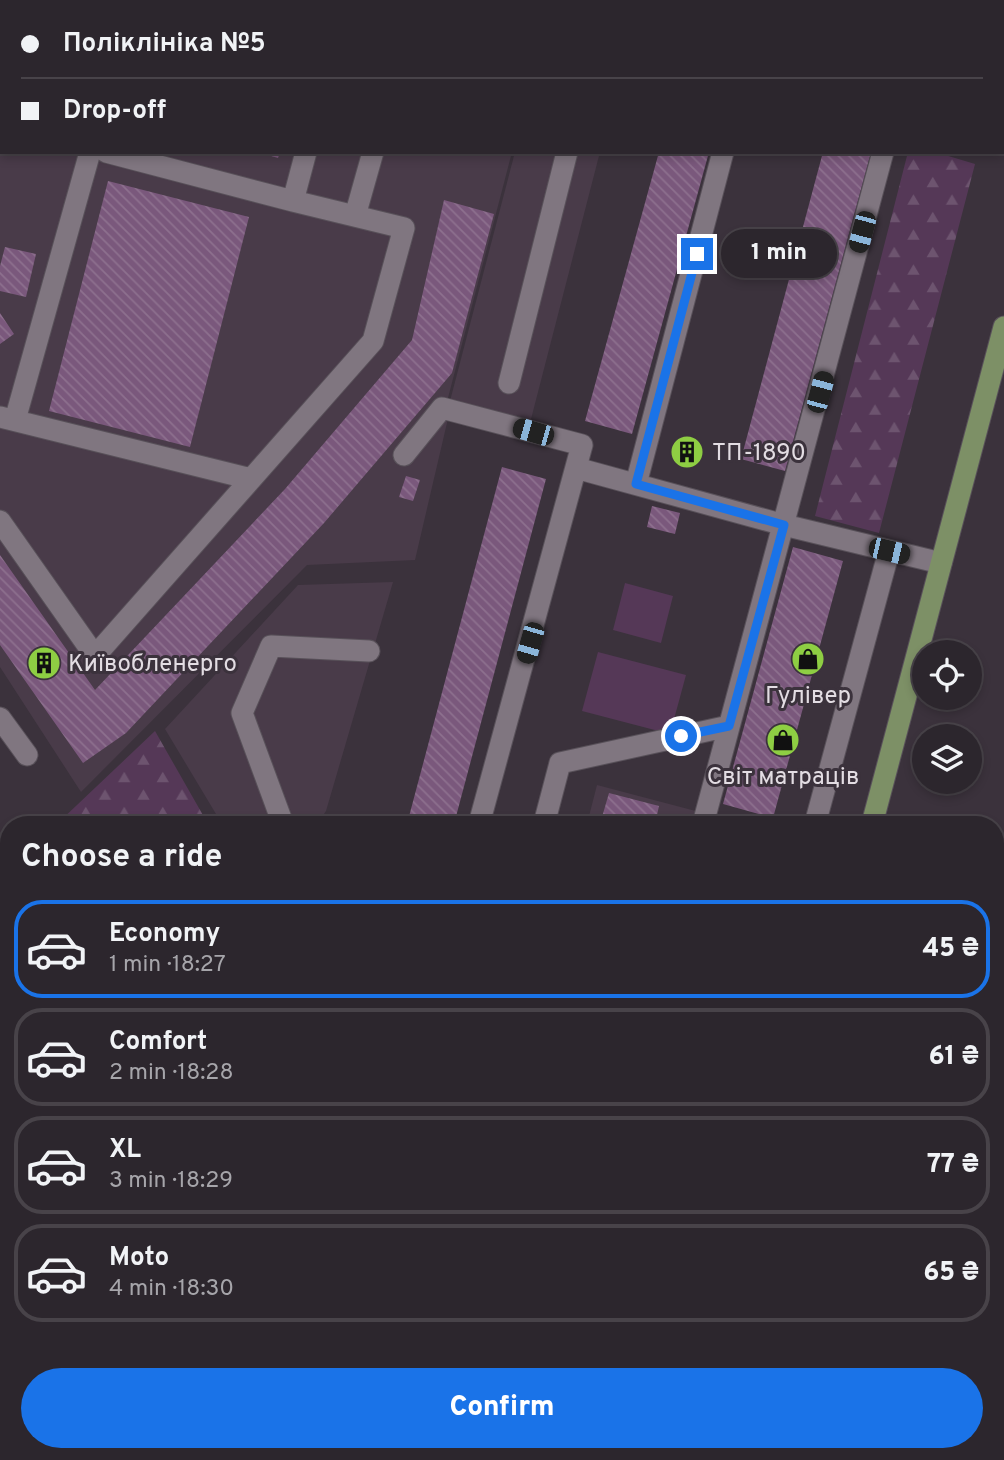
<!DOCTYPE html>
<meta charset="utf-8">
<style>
:root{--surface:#2c262d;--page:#342e35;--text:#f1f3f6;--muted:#a6a5aa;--line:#484349;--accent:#1a73e8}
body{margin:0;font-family:Overpass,sans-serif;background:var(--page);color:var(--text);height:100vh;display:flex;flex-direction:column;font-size:26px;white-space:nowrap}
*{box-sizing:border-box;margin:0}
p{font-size:23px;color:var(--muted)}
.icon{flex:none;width:38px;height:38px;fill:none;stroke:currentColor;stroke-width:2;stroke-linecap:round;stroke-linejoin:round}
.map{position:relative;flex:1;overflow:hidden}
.details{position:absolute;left:0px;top:816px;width:1004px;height:646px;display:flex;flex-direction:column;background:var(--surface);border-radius:28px 28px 0 0;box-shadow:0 4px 10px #0003,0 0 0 2px var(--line)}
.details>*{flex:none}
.banner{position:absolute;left:0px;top:0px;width:1004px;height:154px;box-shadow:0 4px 10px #0003,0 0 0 2px var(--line);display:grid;align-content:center;height:154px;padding:0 21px;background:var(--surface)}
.buttons{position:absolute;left:912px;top:640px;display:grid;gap:14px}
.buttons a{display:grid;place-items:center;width:70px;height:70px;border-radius:50%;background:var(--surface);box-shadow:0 4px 10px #0003,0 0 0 2px var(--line);font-size:35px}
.end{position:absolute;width:32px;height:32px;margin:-16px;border:9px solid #1a73e8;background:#fff;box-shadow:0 0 0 4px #fff}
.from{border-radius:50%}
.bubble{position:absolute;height:49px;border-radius:24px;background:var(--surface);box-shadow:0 4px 10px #0003,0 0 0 2px var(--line);font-size:23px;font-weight:800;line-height:49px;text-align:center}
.car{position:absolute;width:21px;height:42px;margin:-21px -10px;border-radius:9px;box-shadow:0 0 5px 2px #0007;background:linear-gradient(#222 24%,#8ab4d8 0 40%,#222 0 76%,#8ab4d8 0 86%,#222 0)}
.banner b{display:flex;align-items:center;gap:24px;height:66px;font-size:26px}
.banner b+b{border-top:2px solid var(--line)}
.banner i{width:18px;height:18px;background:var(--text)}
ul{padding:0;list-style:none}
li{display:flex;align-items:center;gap:21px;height:98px;margin:0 14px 10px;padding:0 7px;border:4px solid var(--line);border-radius:28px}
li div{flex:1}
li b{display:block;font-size:26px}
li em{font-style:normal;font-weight:800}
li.on{border-color:var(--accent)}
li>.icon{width:63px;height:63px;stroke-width:1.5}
h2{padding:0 21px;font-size:32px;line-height:84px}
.button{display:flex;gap:14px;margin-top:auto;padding:14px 21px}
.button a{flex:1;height:80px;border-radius:42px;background:var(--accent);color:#fff;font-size:28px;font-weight:800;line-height:80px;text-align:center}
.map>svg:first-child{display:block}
.built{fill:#493b49}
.forest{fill:url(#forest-firs)}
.green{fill:#553857}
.building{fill:url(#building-back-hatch)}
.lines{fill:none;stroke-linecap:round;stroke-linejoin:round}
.minor-casing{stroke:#585159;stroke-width:23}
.major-casing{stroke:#585159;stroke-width:23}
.minor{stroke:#807680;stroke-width:21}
.major{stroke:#7d9066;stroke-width:21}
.route{stroke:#1a73e8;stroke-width:9}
.labels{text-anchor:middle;stroke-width:6;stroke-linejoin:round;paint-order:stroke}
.poi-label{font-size:24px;fill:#e3dde3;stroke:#3b323c;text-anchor:start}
</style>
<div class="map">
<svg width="1004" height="1460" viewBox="0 0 1004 1460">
<defs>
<pattern id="forest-firs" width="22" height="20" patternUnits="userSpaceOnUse" patternTransform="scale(1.75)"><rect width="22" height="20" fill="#553857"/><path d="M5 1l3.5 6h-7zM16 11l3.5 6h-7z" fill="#6d546f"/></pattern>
<pattern id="building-back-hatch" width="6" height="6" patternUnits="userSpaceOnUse" patternTransform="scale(1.75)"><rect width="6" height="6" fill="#7a587c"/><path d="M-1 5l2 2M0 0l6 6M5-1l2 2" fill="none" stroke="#8d708e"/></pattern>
</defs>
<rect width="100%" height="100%" fill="#3b323c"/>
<path class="built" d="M0,0h524l-522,2v150h510l-64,246 2,12 -35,150 -108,5 -226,227 -81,-125z
M515,152h85l-70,271 -80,-22z
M393,582l-67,229 -9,13h-95l-57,-95 133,-144z
M597,785l148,39h-158z"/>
<path class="forest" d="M908,152h27l40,12 -96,369 -64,-17z
M155,731l53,93h-151z
M9,870v156l-9,6v-154z
M0,1076l9,14v54l-9,-12z
M0,1396l9,12v44l32,1 5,7h-46z
M779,1452h64v1l-2,7h-50l-13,-4z
M283,1453h59l1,7h-51z
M361,1453v-1l85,1 -2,7h-93z"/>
<path class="green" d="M625,583l48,13 -12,47 -48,-13z
M598,652l88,23 -16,59 -88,-23z"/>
<path class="building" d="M258,152h22l-2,6z
M659,152h50l-77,282 -47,-13z
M823,152h48l-86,319 -44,-12z
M108,181l141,36 -59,230 -141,-36z
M444,200l50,14 -42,159 -128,150 -198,210 -43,30 -83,-118v-90l95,135 190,-201 127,-149z
M5,247l31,7 -10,43 -26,-6v-25z
M0,313l14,21 -14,10z
M676,440l26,6 -4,17 -26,-6z
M502,467l44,12 -92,345h-47z
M406,476l14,4 -7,21 -14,-4z
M652,506l28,7 -5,21 -28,-7z
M793,547l50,14 -70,257 -50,-14z
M609,793l50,13 -4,18h-55z
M996,876l8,2v92l-8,-2z
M9,1045v30l-9,-13v-11z
M996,1100l7,2 -6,25h-1z
M451,1452h12l-2,8h-12z
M552,1452h52l-2,8h-52z
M865,1452h46l-2,8h-46z
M493,1455l17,4v1h-18z"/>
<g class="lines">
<defs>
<path id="minor" d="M642,0l7,2
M6,2v-2
M346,2v-2
M605,2l1,-2
M700,2l1,-2
M922,2v-2
M0,42l2,-13
M0,89l2,1
M1003,95h1
M106,152l187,49 13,-49
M355,216l18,-64
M509,383l58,-231
M0,417l251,62
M15,420l75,-268
M404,455l38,-47 140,37 -103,379
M576,468l208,57 157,38
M636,484l87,-332
M0,521l95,135 278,-315 31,-113 -111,-27
M0,718l27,37
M283,824l-41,-111 29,-67 98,5
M544,824l16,-61 169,-37
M706,824h-3l180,-672
M815,824l74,-273
M996,859l8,2
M996,1038l8,3
M996,1183l8,-31
M7,1242l2,-1
M208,1453l33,7
M704,1454l20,6
M476,1460l2,-8
M527,1460l2,-8
M921,1460l2,-8"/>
<path id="major" d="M872,824l132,-497
M0,1262l9,13
M86,1452l3,8
M152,1452l6,8
M128,1460l5,-8
M702,1460l2,-8"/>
</defs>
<use href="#minor" class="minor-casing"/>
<use href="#major" class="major-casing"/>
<use href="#minor" class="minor"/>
<use href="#major" class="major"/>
</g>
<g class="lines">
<path class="route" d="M681,736l48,-10 55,-201 -148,-41 61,-230"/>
</g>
<defs>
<symbol id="building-disc" viewBox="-11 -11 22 22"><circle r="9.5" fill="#8ece43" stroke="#3b323c"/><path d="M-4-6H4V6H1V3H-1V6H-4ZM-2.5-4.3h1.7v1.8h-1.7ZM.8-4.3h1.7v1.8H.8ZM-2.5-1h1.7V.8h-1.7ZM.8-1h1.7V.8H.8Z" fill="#111"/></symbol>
<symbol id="shop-disc" viewBox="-11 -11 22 22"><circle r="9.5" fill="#8ece43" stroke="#3b323c"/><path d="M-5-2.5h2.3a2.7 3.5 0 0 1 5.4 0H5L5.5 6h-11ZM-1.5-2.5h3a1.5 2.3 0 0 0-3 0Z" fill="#111"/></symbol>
</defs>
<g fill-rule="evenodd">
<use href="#building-disc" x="668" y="433" width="38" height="38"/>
<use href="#shop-disc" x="789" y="640" width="38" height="38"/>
<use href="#building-disc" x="25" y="644" width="38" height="38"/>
<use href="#shop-disc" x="764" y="721" width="38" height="38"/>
</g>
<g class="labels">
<g class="poi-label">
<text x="712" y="460">ТП-1890</text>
<text x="68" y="671">Київобленерго</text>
<text x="808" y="703" text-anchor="middle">Гулівер</text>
<text x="783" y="784" text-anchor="middle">Світ матраців</text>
</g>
</g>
</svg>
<div class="buttons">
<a><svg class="icon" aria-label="locate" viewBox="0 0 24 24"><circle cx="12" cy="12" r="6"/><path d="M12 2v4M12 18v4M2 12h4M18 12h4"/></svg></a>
<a><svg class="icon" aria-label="layers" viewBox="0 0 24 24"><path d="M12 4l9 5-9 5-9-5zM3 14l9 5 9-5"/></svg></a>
</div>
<i class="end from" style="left:681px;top:736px"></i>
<i class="end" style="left:697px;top:254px"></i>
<div class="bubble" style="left:721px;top:229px;width:116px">1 min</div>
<i class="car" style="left:862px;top:232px;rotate:195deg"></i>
<i class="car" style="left:820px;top:392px;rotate:15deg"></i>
<i class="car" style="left:533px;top:432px;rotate:286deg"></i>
<i class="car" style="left:889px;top:551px;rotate:103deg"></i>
<i class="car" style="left:530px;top:643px;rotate:196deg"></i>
<div class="banner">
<b><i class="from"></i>Поліклініка №5</b>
<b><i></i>Drop-off</b>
</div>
<section class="details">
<h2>Choose a ride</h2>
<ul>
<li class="on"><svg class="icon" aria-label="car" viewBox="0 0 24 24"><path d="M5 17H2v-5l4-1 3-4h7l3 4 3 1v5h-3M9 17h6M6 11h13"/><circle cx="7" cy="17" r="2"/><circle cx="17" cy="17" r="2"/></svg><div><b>Economy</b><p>1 min · 18:27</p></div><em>45 ₴</em></li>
<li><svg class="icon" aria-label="car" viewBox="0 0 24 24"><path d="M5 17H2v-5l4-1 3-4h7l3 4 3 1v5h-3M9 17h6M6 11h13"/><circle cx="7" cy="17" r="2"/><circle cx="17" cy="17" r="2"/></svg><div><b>Comfort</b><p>2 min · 18:28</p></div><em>61 ₴</em></li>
<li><svg class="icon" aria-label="car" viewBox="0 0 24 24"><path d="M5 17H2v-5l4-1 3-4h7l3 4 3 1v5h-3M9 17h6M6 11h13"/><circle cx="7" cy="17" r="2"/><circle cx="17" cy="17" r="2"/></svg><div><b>XL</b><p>3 min · 18:29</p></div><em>77 ₴</em></li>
<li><svg class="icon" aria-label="car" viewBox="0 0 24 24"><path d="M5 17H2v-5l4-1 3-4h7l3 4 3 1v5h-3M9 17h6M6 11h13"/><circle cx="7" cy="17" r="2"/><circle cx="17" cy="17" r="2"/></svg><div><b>Moto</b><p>4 min · 18:30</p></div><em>65 ₴</em></li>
</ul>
<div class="button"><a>Confirm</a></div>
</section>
</div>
